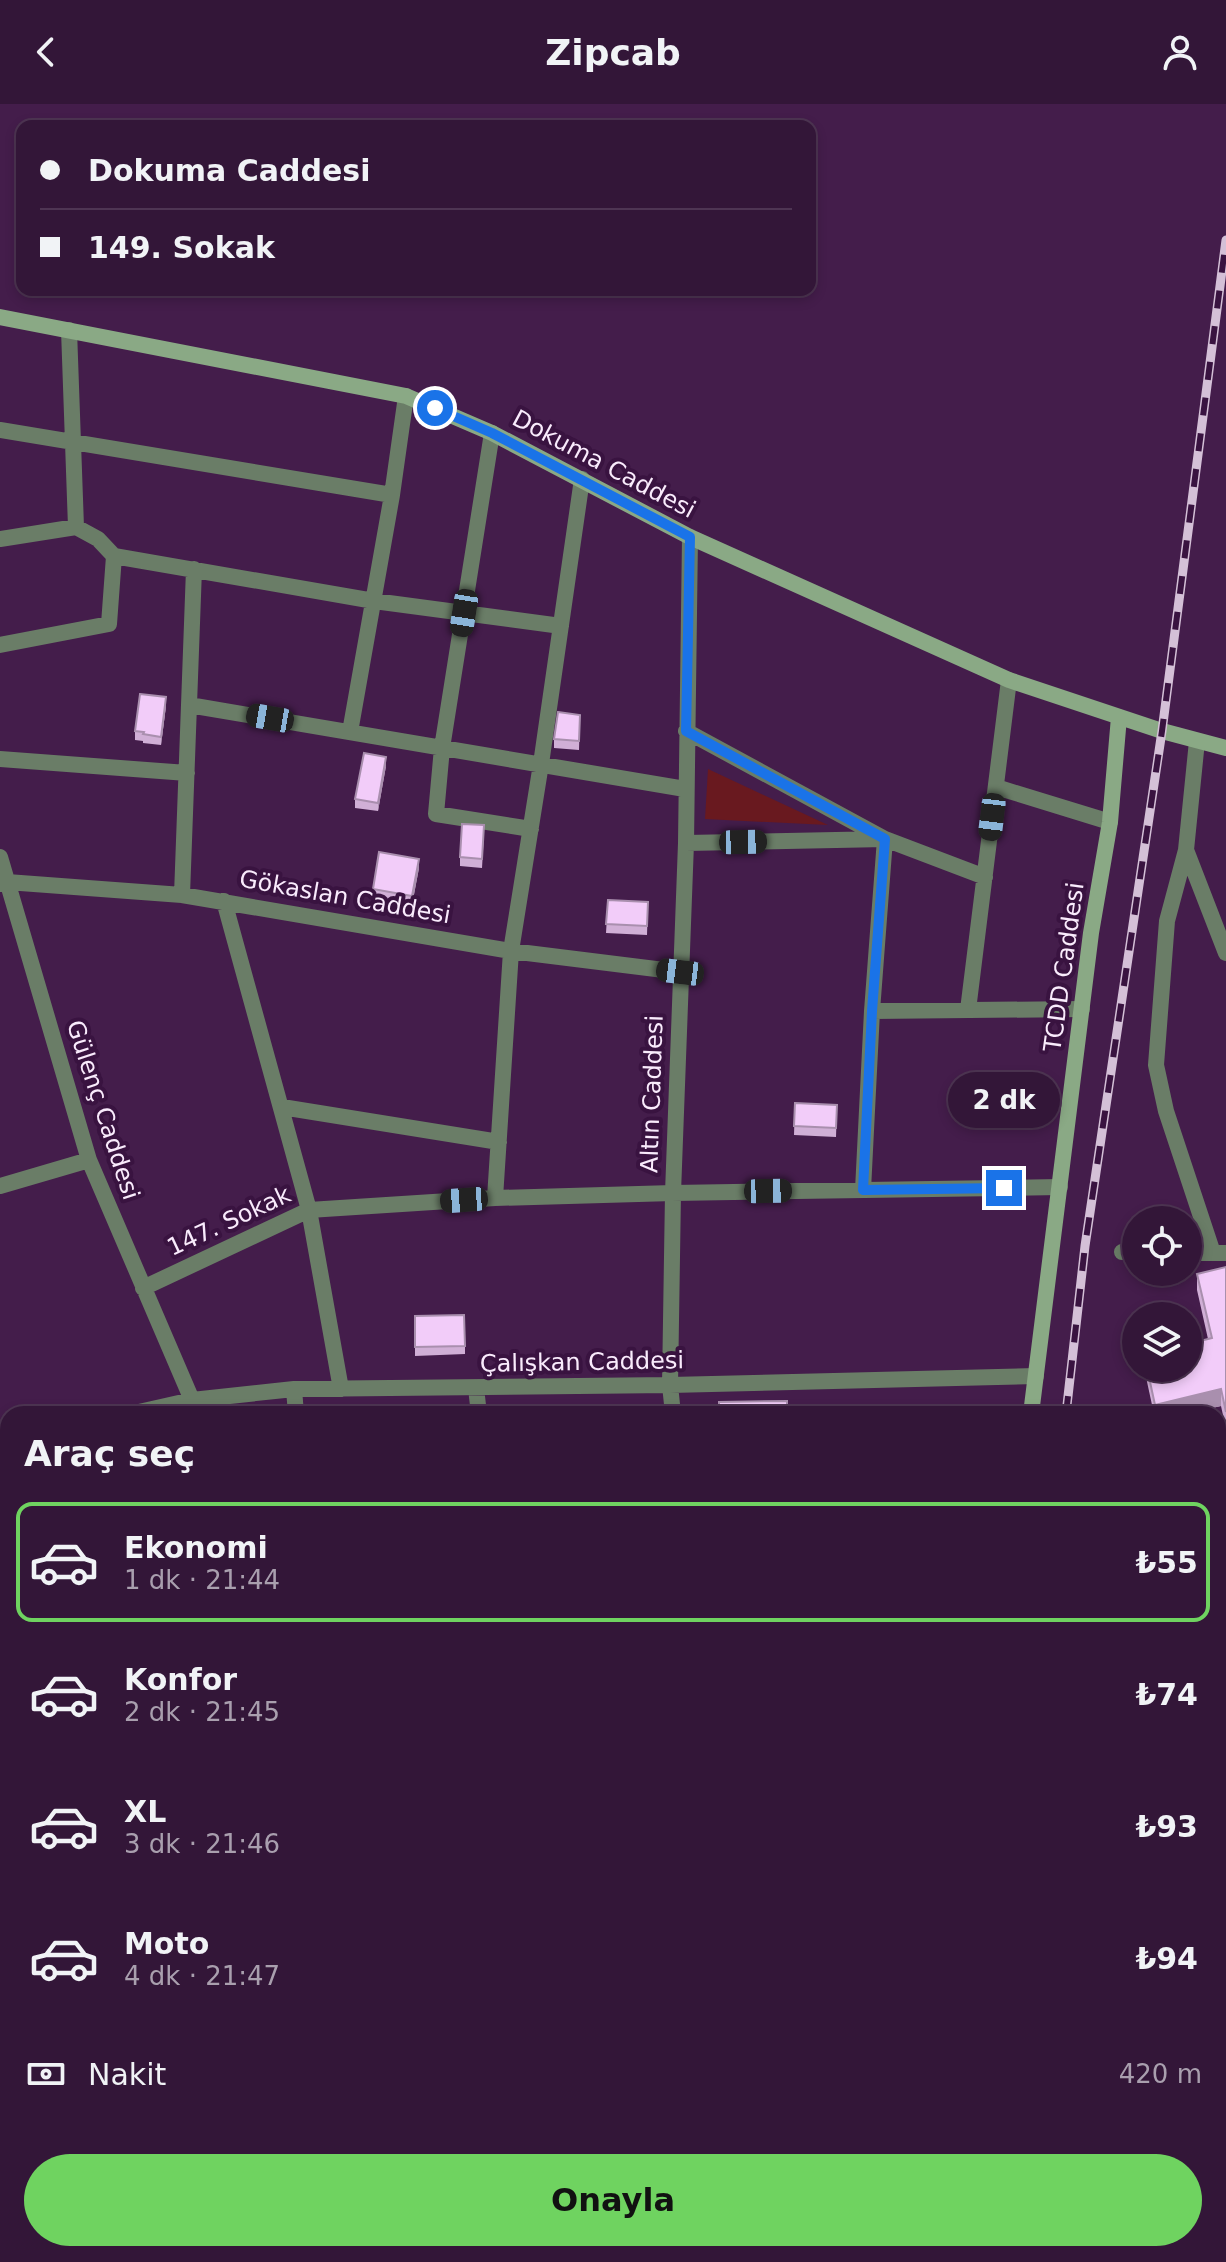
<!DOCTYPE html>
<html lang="tr">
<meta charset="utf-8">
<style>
:root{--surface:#331638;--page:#3e2343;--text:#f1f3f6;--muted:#a99fae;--line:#4e3553;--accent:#6fd360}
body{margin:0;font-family:"DejaVu Sans",sans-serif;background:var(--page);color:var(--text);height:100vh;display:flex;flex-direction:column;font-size:30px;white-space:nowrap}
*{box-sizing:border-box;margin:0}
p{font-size:26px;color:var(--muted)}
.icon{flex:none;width:44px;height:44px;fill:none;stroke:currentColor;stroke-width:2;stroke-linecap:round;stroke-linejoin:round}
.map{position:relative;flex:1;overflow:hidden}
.details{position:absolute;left:0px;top:1302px;width:1226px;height:856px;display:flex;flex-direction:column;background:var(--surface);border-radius:24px 24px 0 0;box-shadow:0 4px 12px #0003,0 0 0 2px var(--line)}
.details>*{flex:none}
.guide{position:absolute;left:16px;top:16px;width:800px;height:176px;border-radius:16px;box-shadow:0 4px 12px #0003,0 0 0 2px var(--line);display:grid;align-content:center;height:176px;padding:0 24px;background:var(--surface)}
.controls{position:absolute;left:1122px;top:1102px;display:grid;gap:16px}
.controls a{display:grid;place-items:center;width:80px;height:80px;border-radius:50%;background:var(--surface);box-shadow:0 4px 12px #0003,0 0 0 2px var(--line);font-size:40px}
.end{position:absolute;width:36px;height:36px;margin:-18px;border:10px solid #1a73e8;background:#fff;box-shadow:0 0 0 4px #fff}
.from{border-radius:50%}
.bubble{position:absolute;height:56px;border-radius:28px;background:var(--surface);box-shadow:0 4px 12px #0003,0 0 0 2px var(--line);font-size:26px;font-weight:800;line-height:56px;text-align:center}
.car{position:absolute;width:24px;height:48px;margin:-24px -12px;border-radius:10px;box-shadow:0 0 6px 2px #0007;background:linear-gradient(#222 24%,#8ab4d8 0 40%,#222 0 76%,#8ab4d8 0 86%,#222 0)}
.guide b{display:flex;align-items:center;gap:28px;height:76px;font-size:30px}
.guide b+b{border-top:2px solid var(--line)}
.guide i{width:20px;height:20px;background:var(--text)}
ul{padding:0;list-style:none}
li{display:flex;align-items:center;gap:24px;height:120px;margin:0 16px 12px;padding:0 8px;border:4px solid transparent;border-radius:16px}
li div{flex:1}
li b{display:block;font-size:30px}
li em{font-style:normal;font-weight:800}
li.selected{border-color:var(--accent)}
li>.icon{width:72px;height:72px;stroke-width:1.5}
h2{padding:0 24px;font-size:36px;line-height:96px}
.pay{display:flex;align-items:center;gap:20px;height:88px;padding:0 24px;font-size:30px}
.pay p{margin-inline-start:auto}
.action{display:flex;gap:16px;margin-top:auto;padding:16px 24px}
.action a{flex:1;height:92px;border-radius:48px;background:var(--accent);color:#111;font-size:32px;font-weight:800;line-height:92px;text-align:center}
header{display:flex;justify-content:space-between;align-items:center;height:104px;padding:0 24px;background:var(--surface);font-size:36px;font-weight:800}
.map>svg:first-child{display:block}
.green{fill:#69191f}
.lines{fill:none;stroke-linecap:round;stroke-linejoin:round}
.street{stroke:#6a7d67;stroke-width:16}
.secondary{stroke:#8aa985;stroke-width:16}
.highway{stroke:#b8e9b1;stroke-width:24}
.rail-casing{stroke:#d4c0d7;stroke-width:9}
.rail{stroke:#391340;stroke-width:6;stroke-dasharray:18;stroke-linecap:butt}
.wall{fill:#d0afd6}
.shaded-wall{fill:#a98fae}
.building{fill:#f2ccf9;stroke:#a98fae;stroke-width:2}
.route{stroke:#1a73e8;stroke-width:10}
.labels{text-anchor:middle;stroke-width:8;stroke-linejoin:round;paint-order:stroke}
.street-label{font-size:24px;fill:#f9ebfc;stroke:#391340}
</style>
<header><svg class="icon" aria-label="back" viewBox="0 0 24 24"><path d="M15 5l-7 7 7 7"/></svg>Zipcab<svg class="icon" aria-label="person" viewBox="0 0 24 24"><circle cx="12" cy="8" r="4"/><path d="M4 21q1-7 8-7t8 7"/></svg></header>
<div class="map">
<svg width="1226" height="2158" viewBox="0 0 1226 2158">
<rect width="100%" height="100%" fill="#441d4b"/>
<path class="green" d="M708,665l120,56 -123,-6z"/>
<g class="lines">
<path class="street" d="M69,226l7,197
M0,326l392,65
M492,329l-50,315 -6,66 95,15
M0,435l76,-12 22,12 16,17 260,45 187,25
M0,541l109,-21 5,-68
M189,601l496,84
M686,627l199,108 100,38
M350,628l42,-237 14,-99
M1197,637l-11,109 40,103
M0,655l187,14
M996,683l114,35
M686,739l199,-4 -13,172
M1186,746l-19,71 -11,144 10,46 47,142
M0,753l89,303 109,254
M0,780l7,-2 175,13 329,56 169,21
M182,791l12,-326
M224,797l85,309 32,179
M968,906l41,-330
M282,1003l217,35
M0,1082l89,-26
M863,1086l9,-179 210,-2
M495,1094l16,-247 30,-187 41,-285
M1122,1148h14
M1188,1149h38
M143,1184l166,-78 186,-12 178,-5 387,-6
M476,1284l3,26
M294,1285l2,25
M130,1310l62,-14 102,-11 376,-4 366,-9
M673,1310l-3,-29 3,-192 13,-350 4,-306
M0,1340l8,-2
M1218,1415l8,-1
M0,1544l8,-2
M1218,1558l8,-1
M0,1617l8,-2
M1218,1700l8,-1
M0,1723l8,-2
M0,1824l8,-1
M1218,1847l8,-1
M0,1863l8,30
M1218,2007h8
M214,2150l1,8
M476,2150l2,8
M548,2150l1,8
M1058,2150v8
M416,2158l14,-8"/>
<path class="secondary" d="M0,213l406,79 86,37 198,104 319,143 153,51 64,17
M1031,1310l60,-481 19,-111 9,-105
M976,2150v8"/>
<path class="highway" d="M0,2154l4,4"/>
<defs>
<path id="rail" d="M1066,1310l19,-168 77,-515 64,-491
M1008,2158v-8"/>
</defs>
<use href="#rail" class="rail-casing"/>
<use href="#rail" class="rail"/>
</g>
<path class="wall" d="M166,602l-5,39 -18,-2v-2l-8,-1v-9z
M580,611l-1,35 -25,-2v-9z
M386,662l-8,45 -23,-3v-9z
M484,730l-2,34 -22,-2v-9z
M419,764l-7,37 -39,-7v-9z
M608,796l40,2 -1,33 -41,-2z
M795,999l42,2 -1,32 -42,-2z
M1226,1163v162l-5,-23 -36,8h-31l-10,-46h44l20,-29 -11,-49v-16z
M415,1212l50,30v8l-50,2z
M1226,1433v103l-8,1v-103z
M8,1617v45l-8,-10v-28z
M1226,1946v47l-8,1v-46z
M1226,2016v71l-8,1v-71z
M770,2150h110v4l-23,4h-86z"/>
<path class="shaded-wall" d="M166,593v9l-5,39v-8z
M386,653v9l-8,45v-8z
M419,755v9l-7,37v-9z
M1221,1285v17l-36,8h-30v-9z
M8,1797v9l-7,2v-9z"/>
<path class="building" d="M140,590l26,3 -5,40 -18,-3 1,-2 -9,-1z
M558,608l22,3 -1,26 -25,-2z
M364,649l22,4 -8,46 -23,-4z
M462,720l22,1 -2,34 -22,-2z
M379,748l40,7 -7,37 -39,-7z
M608,796l40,2 -1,24 -41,-2z
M795,999l42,2 -1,23 -42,-2z
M1226,1163v145l-5,-23 -66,16 -8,-37h41v-24l24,-6 -15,-64z
M464,1211l1,31 -50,1v-31z
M787,1297v13h-68v-12z
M1226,1433v94l-8,1v-94z
M8,1617v28l-8,-10v-11z
M8,1764v33l-7,2 -1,-33z
M1226,1946v38l-8,1v-37z
M1226,2016v58l-8,1v-58z
M772,2150h56l-11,2 1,2 -17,4h-27z"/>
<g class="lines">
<path class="route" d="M435,304l57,25 198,104 -4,194 199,108 -13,172 -9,179 141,-2"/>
</g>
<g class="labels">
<g class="street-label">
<text transform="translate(604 360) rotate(28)" y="8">Dokuma Caddesi</text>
<text transform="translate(345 793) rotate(10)" y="8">Gökaslan Caddesi</text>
<text transform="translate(1064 863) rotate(-82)" y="8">TCDD Caddesi</text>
<text transform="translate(652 990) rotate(-88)" y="8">Altın Caddesi</text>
<text transform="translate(103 1006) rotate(72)" y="8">Gülenç Caddesi</text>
<text transform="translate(229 1117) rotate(-25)" y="8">147. Sokak</text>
<text transform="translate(582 1258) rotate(-1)" y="8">Çalışkan Caddesi</text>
</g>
</g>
</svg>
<div class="controls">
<a><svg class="icon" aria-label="locate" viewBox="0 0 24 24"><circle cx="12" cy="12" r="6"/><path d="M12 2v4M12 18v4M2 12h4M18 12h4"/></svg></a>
<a><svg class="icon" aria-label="layers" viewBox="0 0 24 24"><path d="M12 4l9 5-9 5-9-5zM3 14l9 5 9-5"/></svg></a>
</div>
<i class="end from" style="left:435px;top:304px"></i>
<i class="end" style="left:1004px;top:1084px"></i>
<div class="bubble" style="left:948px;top:968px;width:112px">2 dk</div>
<i class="car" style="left:464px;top:509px;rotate:189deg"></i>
<i class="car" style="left:270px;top:614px;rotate:280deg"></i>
<i class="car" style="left:992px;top:713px;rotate:187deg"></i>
<i class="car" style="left:743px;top:738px;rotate:89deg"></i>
<i class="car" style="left:680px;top:868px;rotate:277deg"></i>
<i class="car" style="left:768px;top:1087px;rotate:89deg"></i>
<i class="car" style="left:464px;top:1096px;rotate:266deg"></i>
<div class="guide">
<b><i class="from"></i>Dokuma Caddesi</b>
<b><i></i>149. Sokak</b>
</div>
<section class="details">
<h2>Araç seç</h2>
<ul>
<li class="selected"><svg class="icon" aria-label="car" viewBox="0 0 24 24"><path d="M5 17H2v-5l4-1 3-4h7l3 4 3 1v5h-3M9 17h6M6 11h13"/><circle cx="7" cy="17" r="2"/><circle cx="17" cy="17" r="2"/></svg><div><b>Ekonomi</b><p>1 dk · 21:44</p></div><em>₺55</em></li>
<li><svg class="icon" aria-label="car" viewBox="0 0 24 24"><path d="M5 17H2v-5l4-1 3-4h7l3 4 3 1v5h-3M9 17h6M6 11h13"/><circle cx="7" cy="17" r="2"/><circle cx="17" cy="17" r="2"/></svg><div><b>Konfor</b><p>2 dk · 21:45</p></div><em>₺74</em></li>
<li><svg class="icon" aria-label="car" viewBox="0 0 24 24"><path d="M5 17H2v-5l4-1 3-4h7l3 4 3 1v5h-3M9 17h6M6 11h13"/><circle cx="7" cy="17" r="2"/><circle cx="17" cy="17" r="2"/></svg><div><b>XL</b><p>3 dk · 21:46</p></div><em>₺93</em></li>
<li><svg class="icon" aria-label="car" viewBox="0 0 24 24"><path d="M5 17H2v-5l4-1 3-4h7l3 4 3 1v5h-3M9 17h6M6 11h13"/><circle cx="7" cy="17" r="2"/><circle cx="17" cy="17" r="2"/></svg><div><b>Moto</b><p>4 dk · 21:47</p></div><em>₺94</em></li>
</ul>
<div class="pay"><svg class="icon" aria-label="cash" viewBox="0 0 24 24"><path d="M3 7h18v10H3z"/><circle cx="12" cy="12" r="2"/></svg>Nakit<p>420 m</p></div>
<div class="action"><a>Onayla</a></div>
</section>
</div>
